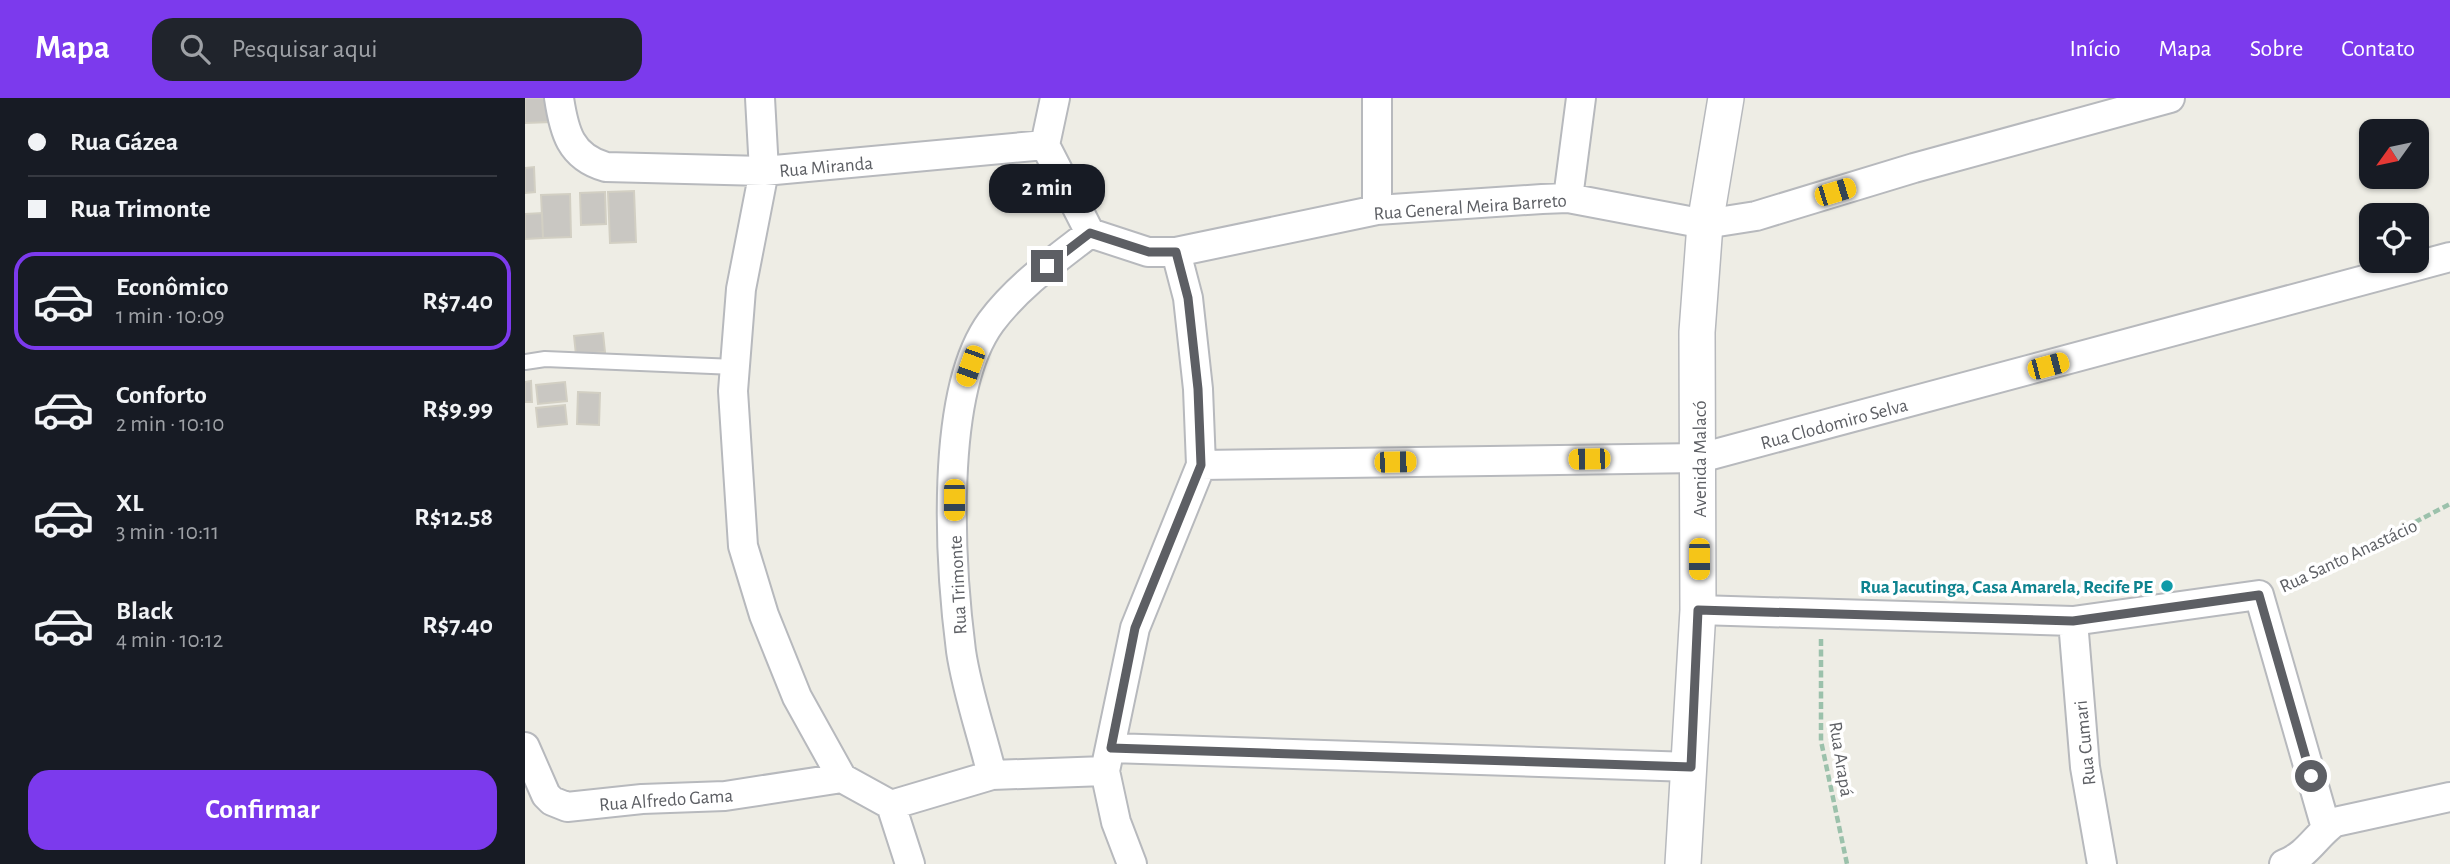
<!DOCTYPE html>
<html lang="pt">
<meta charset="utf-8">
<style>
:root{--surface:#171b24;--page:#20242c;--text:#f1f3f6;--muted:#9ea1a6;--line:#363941;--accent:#7c3aed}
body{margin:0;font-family:"Alegreya Sans",sans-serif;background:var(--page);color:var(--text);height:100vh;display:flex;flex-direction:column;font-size:26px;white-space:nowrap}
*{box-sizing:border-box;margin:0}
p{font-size:23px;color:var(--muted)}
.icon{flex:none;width:38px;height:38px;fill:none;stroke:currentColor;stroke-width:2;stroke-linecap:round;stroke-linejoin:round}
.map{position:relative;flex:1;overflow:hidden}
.sheet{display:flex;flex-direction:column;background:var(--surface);width:525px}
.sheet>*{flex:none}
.hud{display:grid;align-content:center;height:154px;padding:0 28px;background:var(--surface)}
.needle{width:46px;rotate:237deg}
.controls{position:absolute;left:1834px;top:21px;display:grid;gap:14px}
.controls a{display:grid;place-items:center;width:70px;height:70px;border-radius:14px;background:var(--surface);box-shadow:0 2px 5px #0004;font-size:35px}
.end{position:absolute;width:32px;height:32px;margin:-16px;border:9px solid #5d5f64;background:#fff;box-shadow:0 0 0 4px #fff}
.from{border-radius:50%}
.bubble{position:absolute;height:49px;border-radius:21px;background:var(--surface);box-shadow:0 2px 5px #0004;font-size:23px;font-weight:700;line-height:49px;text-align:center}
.car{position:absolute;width:21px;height:42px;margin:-21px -10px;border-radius:9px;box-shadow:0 0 5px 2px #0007;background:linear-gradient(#f5c518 24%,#345 0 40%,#f5c518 0 76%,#345 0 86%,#f5c518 0)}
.hud b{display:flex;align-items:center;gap:24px;height:66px;font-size:26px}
.hud b+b{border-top:2px solid var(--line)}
.hud i{width:18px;height:18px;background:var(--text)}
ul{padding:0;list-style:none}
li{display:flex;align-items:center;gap:21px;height:98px;margin:0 14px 10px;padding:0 14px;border:4px solid transparent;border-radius:21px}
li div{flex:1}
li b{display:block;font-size:26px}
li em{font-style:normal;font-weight:700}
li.active{border-color:var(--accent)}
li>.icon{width:63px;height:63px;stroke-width:1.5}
.cta{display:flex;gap:14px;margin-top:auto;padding:14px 28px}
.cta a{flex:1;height:80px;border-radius:21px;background:var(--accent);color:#fff;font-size:28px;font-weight:700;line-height:80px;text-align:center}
header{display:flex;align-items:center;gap:42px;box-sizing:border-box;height:98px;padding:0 35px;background:var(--accent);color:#fff}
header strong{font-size:33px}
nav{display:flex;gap:38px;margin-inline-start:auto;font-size:24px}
.search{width:490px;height:63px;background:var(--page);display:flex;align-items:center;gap:18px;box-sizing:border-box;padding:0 24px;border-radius:21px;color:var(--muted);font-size:26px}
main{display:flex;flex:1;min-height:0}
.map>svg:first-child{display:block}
.building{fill:#c9c7c2;stroke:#d2cfc3;stroke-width:2}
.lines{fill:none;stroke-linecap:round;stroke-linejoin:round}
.service-casing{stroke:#b7b9bd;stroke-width:18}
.minor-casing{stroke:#b7b9bd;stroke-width:32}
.tertiary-casing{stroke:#b7b9bd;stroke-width:38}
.path{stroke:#9bc1ab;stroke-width:4.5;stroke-dasharray:7 3.5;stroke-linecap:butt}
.service{stroke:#fff;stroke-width:14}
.minor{stroke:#fff;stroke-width:28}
.tertiary{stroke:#fff;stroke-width:35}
.route{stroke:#5d5f64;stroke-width:9}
.culture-dot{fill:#0f9aa8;stroke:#fff;stroke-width:2.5}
.labels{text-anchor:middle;stroke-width:7;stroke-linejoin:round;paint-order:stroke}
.street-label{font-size:19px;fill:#5d5f64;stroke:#fff}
.culture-label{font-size:19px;font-weight:bold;fill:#0d838f;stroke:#fff;text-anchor:end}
</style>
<header>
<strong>Mapa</strong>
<div class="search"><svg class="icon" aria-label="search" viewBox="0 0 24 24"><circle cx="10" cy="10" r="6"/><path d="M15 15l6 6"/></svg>Pesquisar aqui</div>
<nav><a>Início</a><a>Mapa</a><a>Sobre</a><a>Contato</a></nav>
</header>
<main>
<section class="sheet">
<div class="hud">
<b><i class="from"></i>Rua Gázea</b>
<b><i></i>Rua Trimonte</b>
</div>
<ul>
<li class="active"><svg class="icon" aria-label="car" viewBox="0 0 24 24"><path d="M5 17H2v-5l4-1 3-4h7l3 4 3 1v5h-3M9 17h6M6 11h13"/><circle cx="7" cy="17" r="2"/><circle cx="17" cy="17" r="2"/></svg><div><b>Econômico</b><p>1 min · 10:09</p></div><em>R$7.40</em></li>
<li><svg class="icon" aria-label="car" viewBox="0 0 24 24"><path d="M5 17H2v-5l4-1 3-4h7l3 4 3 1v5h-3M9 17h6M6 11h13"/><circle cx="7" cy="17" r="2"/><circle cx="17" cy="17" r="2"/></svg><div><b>Conforto</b><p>2 min · 10:10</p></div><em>R$9.99</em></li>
<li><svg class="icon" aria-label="car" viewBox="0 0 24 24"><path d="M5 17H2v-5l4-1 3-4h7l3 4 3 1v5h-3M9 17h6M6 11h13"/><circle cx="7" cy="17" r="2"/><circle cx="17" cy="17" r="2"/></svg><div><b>XL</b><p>3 min · 10:11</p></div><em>R$12.58</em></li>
<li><svg class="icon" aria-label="car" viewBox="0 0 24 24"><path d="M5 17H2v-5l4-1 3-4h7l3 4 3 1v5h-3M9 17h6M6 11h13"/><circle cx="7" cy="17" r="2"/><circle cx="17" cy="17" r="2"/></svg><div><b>Black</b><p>4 min · 10:12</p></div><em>R$7.40</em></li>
</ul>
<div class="cta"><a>Confirmar</a></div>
</section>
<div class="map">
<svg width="1925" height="766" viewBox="0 0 1925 766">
<rect width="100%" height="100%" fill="#eeede5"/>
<path class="building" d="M0,0h25l1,24 -26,1z
M9,69l1,25 -10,1v-25z
M109,93l2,51 -26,1 -2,-51z
M80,94l1,32 -25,1 -1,-32z
M45,96l1,43 -28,1 -2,-43z
M17,115l1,25 -18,1v-25z
M78,235l2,19 -29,3 -2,-19z
M6,283l1,21h-7v-20z
M40,284l2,19 -29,3 -2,-19z
M53,294l22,1 -1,32 -22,-1z
M40,307l2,19 -29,3 -2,-19z"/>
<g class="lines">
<defs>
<path id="service" d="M0,264l20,-3 190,8"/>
<path id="minor" d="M34,0c5,33 11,59 47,69l158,4 281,-26
M235,0l4,73 -23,118 -8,102 10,155 21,69 33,82 45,81 49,27 19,59
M530,0l-10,47 45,88 58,19h28l12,46 10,91 3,76 -66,163 -30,143 11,51 16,42
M852,0v112
M1043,100l13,-100
M651,154l201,-42 165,-11 26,-1 137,26 51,-8 158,-48 256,-70
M676,367l499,-7 750,-201
M1173,512l375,11 186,-26 67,233
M1548,523l12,146 17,97
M0,649l21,48 6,6 15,6 75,-8 83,-3 117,-18
M586,650l580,19
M467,677c-10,-41 -25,-83 -31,-124 -11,-86 -22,-258 30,-329 27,-36 64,-62 99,-89
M366,707l101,-30 113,-4
M1759,766c24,-9 32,-29 51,-42l115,-25"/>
<path id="tertiary" d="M1158,766l15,-254 -1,-278 8,-108 21,-126"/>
</defs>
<use href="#service" class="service-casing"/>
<use href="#minor" class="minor-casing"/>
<use href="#tertiary" class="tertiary-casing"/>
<path class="path" d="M1757,487l60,-25 108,-56
M1296,541v102l26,123"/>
<use href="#service" class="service"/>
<use href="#minor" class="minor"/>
<use href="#tertiary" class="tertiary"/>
</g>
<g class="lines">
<path class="route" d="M522,168l43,-33 59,19h27l12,46 10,91 3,76 -66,163 -24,120 580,19 7,-157 375,11 186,-26 52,181"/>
</g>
<circle class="culture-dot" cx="1642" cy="488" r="7"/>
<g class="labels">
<g class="street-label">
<text transform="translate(301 68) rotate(-5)" y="7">Rua Miranda</text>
<text transform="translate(945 108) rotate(-4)" y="7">Rua General Meira Barreto</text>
<text transform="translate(1309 325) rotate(-15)" y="7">Rua Clodomiro Selva</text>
<text transform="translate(1174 361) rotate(-90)" y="7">Avenida Malacó</text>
<text transform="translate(1823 457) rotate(-25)" y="7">Rua Santo Anastácio</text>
<text transform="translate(432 487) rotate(-93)" y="7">Rua Trimonte</text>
<text transform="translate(1559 645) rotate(-96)" y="7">Rua Cumari</text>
<text transform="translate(1317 661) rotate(81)" y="7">Rua Arapá</text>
<text transform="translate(141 701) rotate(-4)" y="7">Rua Alfredo Gama</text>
</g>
<g class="culture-label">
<text x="1628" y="495">Rua Jacutinga, Casa Amarela, Recife PE</text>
</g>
</g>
</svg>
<div class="controls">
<a><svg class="needle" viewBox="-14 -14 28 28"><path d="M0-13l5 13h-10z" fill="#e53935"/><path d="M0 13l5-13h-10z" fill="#9ea1a6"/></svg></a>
<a><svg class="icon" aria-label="locate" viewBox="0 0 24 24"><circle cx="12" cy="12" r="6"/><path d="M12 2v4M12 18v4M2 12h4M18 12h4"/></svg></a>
</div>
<i class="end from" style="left:1786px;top:678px"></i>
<i class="end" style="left:522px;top:168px"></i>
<div class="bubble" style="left:464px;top:66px;width:116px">2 min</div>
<i class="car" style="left:1310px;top:94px;rotate:73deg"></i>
<i class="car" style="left:445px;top:268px;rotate:200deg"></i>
<i class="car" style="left:1523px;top:268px;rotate:75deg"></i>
<i class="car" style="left:1064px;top:361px;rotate:269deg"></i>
<i class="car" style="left:870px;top:364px;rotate:89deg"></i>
<i class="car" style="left:429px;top:402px;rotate:180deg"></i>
<i class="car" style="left:1174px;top:461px;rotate:180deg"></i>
</div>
</main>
